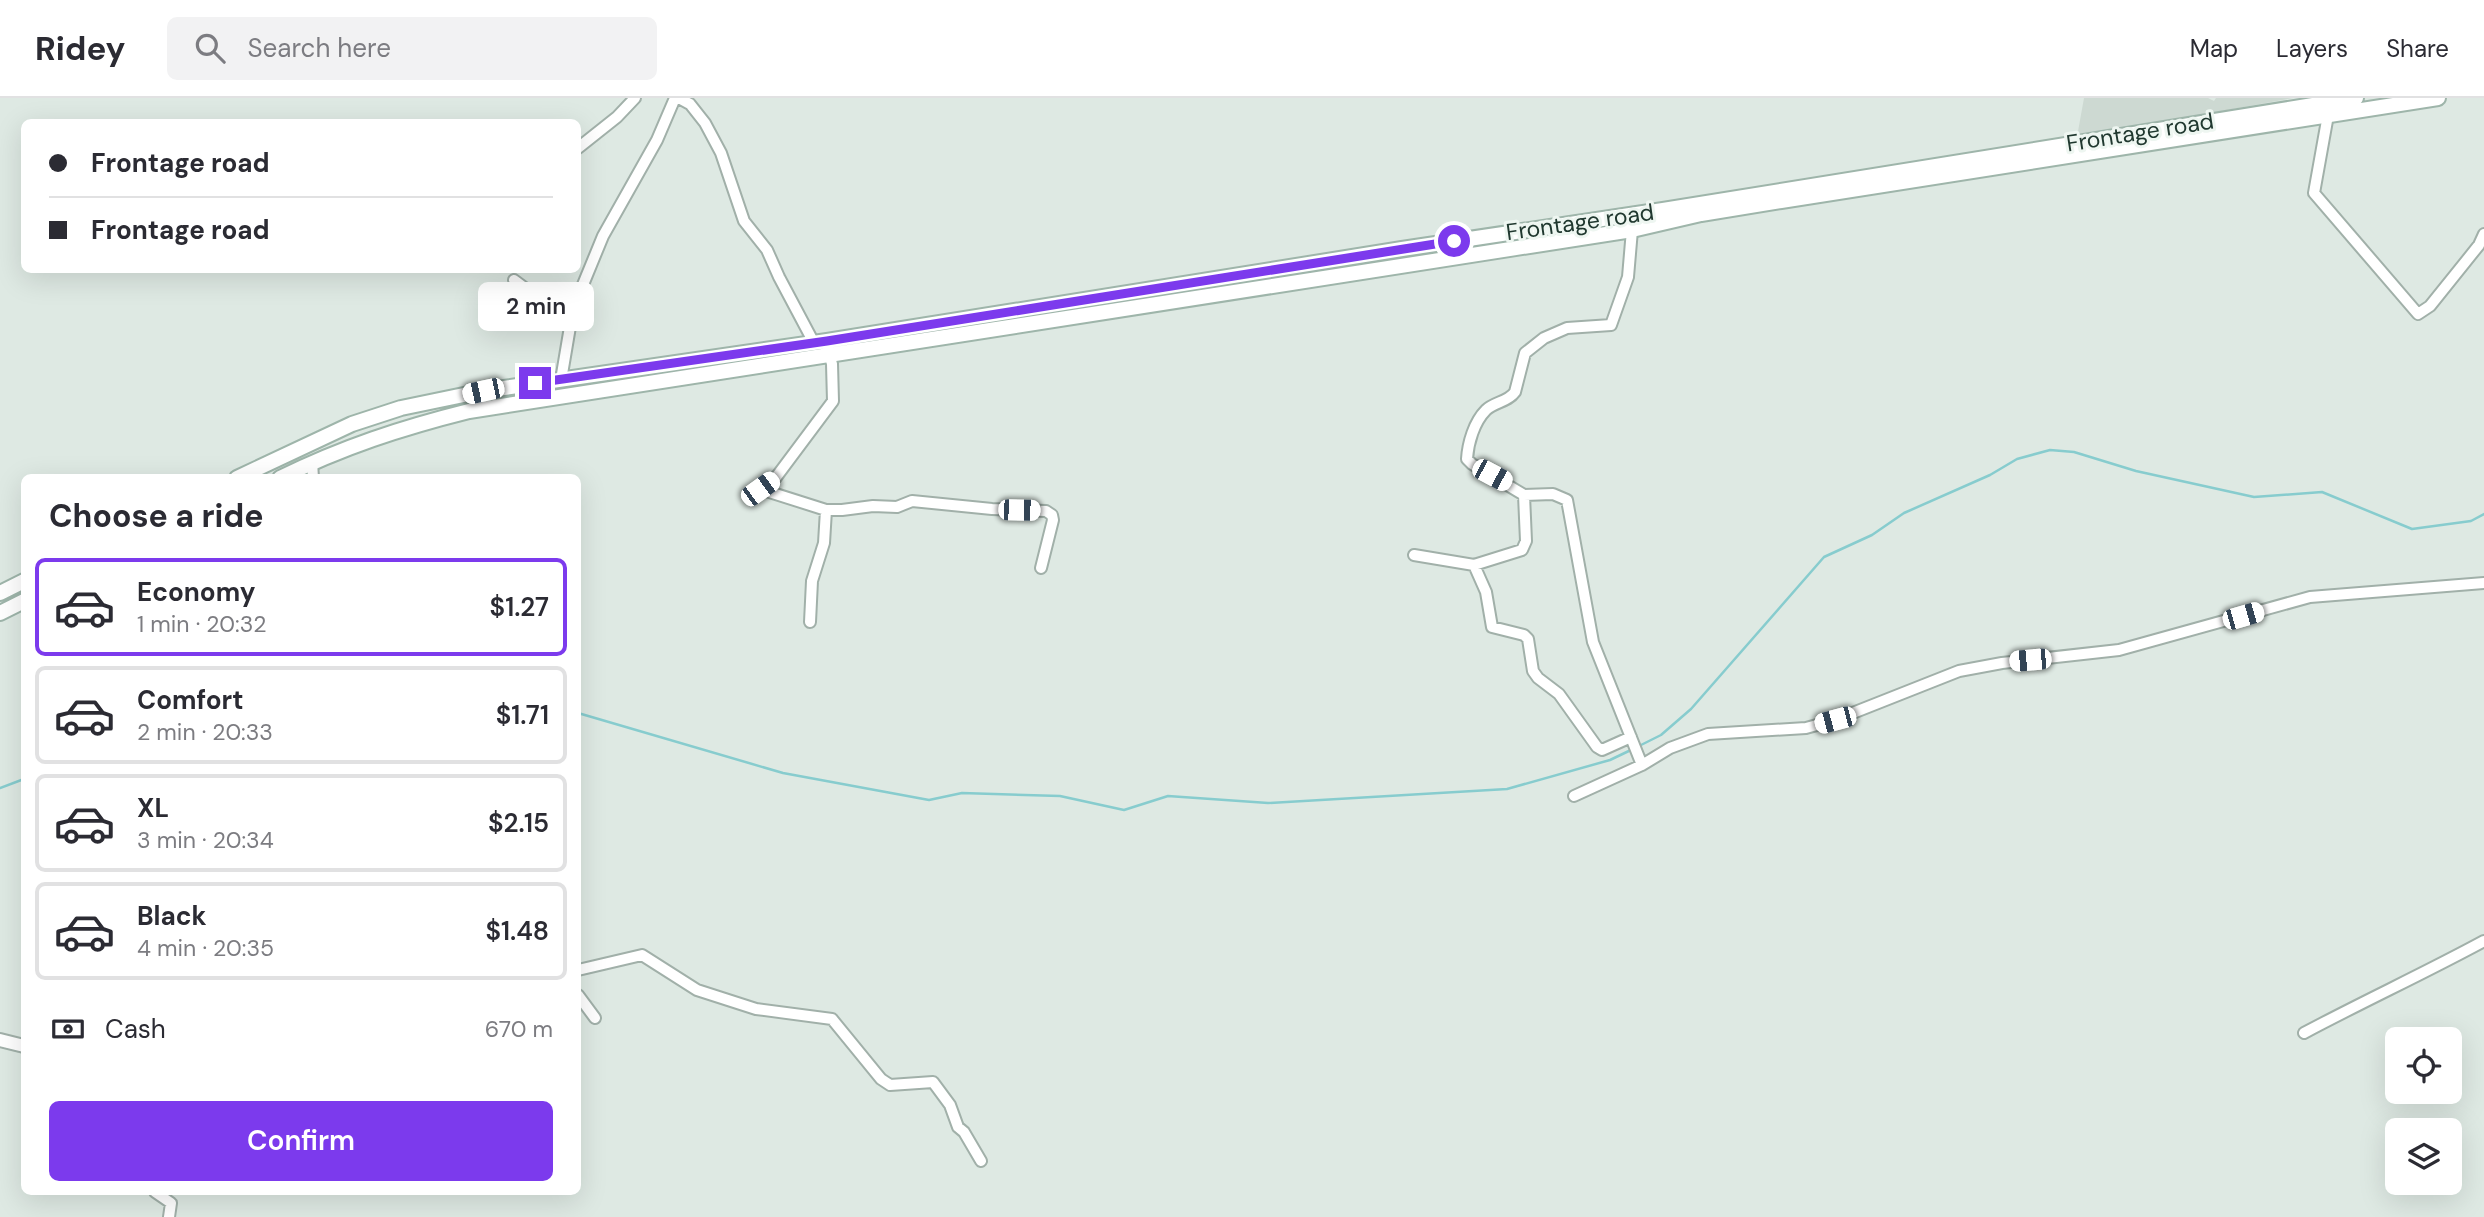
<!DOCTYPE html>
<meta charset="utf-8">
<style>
:root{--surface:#fff;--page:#f2f2f3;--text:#2b2b33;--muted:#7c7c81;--line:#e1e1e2;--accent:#7c3aed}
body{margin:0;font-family:"DM Sans",sans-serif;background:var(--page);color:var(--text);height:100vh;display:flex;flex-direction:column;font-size:26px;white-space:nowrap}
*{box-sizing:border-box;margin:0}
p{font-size:23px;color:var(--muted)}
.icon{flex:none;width:38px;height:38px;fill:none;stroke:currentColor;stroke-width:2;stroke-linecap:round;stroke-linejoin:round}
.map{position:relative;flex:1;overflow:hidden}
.sheet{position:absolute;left:21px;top:376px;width:560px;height:721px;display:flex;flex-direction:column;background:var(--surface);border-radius:10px;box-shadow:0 7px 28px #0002}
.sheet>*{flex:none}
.banner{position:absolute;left:21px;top:21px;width:560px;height:154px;border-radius:10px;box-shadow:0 7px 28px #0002;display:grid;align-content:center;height:154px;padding:0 28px;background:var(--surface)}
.fabs{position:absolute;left:2385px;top:929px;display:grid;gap:14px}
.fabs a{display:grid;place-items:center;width:77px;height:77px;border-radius:10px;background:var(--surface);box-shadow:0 7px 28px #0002;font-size:35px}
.end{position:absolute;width:32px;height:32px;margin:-16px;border:9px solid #7c3aed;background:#fff;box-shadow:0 0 0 4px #fff}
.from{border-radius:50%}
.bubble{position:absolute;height:49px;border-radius:10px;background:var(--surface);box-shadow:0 7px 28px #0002;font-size:23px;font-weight:600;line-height:49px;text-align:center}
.car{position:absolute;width:21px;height:42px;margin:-21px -10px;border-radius:9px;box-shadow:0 0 5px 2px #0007;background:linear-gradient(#fff 24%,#345 0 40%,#fff 0 76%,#345 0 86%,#fff 0)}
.banner b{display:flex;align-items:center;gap:24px;height:66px;font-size:26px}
.banner b+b{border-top:2px solid var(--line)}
.banner i{width:18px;height:18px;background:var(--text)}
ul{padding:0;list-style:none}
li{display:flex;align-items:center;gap:21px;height:98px;margin:0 14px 10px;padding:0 14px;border:4px solid var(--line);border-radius:10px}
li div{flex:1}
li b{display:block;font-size:26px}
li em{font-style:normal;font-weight:600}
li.current{border-color:var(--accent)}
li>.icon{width:63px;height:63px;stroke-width:1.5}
h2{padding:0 28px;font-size:32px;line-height:84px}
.pay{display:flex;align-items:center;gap:18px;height:77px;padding:0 28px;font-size:26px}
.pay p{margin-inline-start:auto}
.primary-button{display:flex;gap:14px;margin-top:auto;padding:14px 28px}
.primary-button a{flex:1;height:80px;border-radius:10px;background:var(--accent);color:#fff;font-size:28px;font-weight:600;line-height:80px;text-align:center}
header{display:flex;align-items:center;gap:42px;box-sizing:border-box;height:98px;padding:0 35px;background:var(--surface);border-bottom:2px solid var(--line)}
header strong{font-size:33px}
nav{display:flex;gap:38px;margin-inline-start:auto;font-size:24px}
.search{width:490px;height:63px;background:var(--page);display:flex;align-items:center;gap:18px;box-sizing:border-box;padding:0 24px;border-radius:10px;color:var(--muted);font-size:26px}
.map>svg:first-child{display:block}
.built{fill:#cdd9d2}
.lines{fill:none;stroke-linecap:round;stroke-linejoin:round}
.stream{stroke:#87ccce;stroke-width:2.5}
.minor-casing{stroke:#a1b0a9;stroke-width:14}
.tertiary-casing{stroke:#a1b0a9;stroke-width:16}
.secondary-casing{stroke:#9eb5aa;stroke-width:18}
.minor{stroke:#fff;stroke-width:10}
.tertiary{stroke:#fff;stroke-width:12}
.secondary{stroke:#fff;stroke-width:14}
.route{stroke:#7c3aed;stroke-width:9}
.labels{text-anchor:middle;stroke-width:6;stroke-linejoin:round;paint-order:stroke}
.street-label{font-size:23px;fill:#20382f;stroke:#eef6f1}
</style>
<header>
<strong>Ridey</strong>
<div class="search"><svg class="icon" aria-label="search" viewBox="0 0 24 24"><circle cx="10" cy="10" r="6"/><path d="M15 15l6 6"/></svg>Search here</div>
<nav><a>Map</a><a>Layers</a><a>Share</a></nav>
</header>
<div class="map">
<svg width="2484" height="1119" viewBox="0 0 2484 1119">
<rect width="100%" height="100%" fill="#dee9e3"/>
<path class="built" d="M2084,0h124l6,3 2,-3h77l-216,39z"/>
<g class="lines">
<path class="stream" d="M578,615l205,60 146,27 33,-7 98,3 64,14 44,-14 100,7 239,-14 103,-29 23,-11
M1639,648l22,-11 30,-26 133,-152 48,-22 32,-22 86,-38 27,-16 33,-9 24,2 62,19 118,26 68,-5 90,37 59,-8 13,-7
M0,690l24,-9"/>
<defs>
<path id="minor" d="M679,0l11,6 15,19 16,30 23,68 23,29 12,27 35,66
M2328,17l-14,78 104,121 12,-8 49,-61 5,-11
M578,50l39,-31 18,-19
M514,182l31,23 28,6
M561,282l12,-71 30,-73 54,-96 18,-42
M312,364l1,16
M1524,397l29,-1 14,6 26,142 49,123
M826,412h16l31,-4 24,1 15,-6 80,8 54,2 6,4 1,5 -12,48
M1414,457l60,10 48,-15 4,-9 -2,-46 -52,-31 -5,-5c1,-16 7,-37 19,-49 8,-8 22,-8 29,-18l10,-39 19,-15 23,-10 44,-3 17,-48 4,-47
M1474,467l12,27 6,35 32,8 4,4 5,32 5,7 21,16 38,53 5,3 29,-13
M810,524l2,-41 12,-38 2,-33 -66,-21 14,-9 59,-79 -1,-37 -4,-14
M1574,698l68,-31 28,-17 38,-14 98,-6 29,-8 124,-49 43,-8 117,-13 191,-53 174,-14
M578,872l64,-15 55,35 59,19 76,10 49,60 9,6 43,-3 17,23 8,22 6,5 17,29
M578,897l17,23
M2304,935c60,-32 121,-60 180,-92
M155,1094l16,11 -2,14"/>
<path id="tertiary" d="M0,942l24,6"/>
<path id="secondary" d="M237,380l115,-54 49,-16 82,-17 344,-50 575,-92 261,-39 693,-112
M280,380c63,-31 121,-50 189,-67l1163,-181 69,-16 80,-13 657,-103
M0,495l24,-12
M0,515l24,-12"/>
</defs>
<use href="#minor" class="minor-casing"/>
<use href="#tertiary" class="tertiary-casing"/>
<use href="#secondary" class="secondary-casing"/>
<use href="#minor" class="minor"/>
<use href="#tertiary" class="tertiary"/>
<use href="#secondary" class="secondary"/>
</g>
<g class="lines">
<path class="route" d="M535,285l292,-42 627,-100"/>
</g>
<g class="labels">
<g class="street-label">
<text transform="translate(2140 34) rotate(-9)" y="8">Frontage road</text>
<text transform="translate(1580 124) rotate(-8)" y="8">Frontage road</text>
</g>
</g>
</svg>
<div class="fabs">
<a><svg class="icon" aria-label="locate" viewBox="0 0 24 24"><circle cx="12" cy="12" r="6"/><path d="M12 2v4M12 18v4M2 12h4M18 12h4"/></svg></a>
<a><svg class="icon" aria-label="layers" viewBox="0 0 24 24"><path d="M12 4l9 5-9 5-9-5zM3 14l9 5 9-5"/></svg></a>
</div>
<i class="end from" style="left:1454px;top:143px"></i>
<i class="end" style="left:535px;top:285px"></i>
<div class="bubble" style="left:478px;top:184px;width:116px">2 min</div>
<i class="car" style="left:483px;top:293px;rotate:258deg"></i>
<i class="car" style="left:1492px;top:377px;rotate:118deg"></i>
<i class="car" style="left:760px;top:391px;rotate:54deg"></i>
<i class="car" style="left:1019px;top:412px;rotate:91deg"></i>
<i class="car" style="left:2243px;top:518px;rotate:74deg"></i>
<i class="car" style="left:2030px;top:562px;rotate:265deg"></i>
<i class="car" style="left:1835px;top:622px;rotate:255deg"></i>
<div class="banner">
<b><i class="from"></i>Frontage road</b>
<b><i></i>Frontage road</b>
</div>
<section class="sheet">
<h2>Choose a ride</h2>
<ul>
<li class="current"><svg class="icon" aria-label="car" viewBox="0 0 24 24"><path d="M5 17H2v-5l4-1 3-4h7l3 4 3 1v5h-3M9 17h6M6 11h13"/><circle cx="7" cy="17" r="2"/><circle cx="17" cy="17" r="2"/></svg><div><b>Economy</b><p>1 min · 20:32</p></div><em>$1.27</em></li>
<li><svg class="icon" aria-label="car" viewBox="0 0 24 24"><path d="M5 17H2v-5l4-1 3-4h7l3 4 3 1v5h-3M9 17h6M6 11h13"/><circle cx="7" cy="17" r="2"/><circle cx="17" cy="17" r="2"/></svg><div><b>Comfort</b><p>2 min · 20:33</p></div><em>$1.71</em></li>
<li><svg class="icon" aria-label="car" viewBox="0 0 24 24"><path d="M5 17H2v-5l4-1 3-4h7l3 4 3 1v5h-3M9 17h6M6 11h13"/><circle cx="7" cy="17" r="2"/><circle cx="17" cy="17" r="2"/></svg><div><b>XL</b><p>3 min · 20:34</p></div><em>$2.15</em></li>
<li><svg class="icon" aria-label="car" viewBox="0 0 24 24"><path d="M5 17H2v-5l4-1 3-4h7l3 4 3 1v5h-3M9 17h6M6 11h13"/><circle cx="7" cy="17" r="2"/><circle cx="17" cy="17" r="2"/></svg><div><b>Black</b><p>4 min · 20:35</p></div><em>$1.48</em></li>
</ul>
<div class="pay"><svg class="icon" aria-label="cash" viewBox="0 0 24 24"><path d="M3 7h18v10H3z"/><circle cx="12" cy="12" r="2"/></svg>Cash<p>670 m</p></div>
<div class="primary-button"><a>Confirm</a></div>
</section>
</div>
